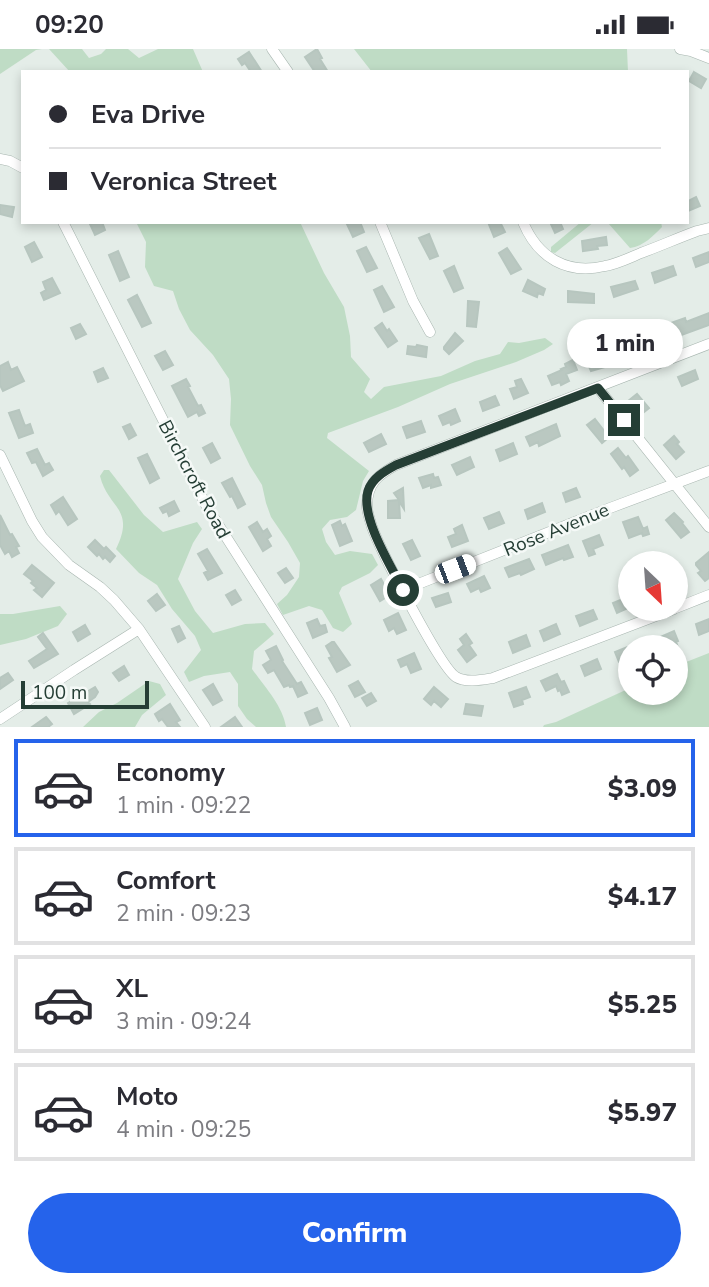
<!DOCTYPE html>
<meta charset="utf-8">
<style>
:root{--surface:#fff;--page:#f2f2f3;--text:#2b2b33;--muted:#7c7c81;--line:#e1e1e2;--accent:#2563eb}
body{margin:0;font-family:"Nunito Sans",sans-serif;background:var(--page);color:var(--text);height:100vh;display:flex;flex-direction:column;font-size:26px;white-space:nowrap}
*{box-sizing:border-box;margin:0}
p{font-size:23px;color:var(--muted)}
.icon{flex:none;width:38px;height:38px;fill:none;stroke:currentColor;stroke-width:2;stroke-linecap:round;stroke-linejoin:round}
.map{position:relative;height:678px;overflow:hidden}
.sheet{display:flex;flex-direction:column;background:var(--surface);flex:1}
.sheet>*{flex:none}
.banner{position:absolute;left:21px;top:21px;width:668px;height:154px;border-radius:0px;box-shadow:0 4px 10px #0003;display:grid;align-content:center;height:154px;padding:0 28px;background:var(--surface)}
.needle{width:46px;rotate:155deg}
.fabs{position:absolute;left:618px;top:502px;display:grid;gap:14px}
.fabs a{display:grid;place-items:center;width:70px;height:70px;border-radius:50%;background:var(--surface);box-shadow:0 4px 10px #0003;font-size:35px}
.scale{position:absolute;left:21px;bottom:18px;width:128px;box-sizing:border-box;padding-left:7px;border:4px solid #253e35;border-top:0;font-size:19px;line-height:24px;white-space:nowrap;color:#253e35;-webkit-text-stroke:5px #f5f9f7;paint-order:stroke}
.end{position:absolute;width:32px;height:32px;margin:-16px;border:9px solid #253e35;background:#fff;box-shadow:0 0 0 4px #fff}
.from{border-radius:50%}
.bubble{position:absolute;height:49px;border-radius:24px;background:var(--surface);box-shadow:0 4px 10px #0003;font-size:23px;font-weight:800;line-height:49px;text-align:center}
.car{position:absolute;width:21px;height:42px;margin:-21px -10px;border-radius:9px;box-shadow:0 0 5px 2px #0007;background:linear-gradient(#fff 24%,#345 0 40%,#fff 0 76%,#345 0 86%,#fff 0)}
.banner b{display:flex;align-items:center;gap:24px;height:66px;font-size:26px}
.banner b+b{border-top:2px solid var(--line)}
.banner i{width:18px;height:18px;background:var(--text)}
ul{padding:12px 0 0;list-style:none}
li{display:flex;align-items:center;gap:21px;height:98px;margin:0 14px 10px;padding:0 14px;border:4px solid var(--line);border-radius:0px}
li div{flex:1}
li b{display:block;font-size:26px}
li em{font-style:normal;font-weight:800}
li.on{border-color:var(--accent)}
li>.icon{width:63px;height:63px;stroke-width:1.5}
.primary-button{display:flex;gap:14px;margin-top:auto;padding:14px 28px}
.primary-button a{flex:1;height:80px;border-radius:42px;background:var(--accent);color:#fff;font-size:28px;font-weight:800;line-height:80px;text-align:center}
.status{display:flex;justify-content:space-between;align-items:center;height:49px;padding:0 35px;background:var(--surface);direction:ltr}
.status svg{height:19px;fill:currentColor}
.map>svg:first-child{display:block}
.green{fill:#bfdcc5}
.building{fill:#bac8c1;stroke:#b7c6bf;stroke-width:2}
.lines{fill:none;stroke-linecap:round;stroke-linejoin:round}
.minor-casing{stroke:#a7b5af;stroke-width:11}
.minor{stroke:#fff;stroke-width:10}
.route{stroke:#253e35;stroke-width:9}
.labels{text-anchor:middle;stroke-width:5;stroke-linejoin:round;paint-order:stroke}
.street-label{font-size:19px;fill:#253e35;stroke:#f5f9f7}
</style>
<div class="status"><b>09:20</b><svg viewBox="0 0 49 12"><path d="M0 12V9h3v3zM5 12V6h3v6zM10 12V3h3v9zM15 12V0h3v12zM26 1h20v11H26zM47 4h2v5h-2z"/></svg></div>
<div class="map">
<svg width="709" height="678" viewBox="0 0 709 678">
<rect width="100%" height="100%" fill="#e4ede8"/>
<path class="green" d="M0,0h42l-6,1 -36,24z
M49,0h33l7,9 12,-4 5,-5h22l11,9 19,-9h35l10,23h-133z
M354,0h273l1,23h-256z
M136,173h164l24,51 20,34 6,29 1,21 19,22 -6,13 7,7 13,-12 57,-11 34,-15 25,-7 8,-12 11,1 26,-5 8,6 -9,6 -28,12 -66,22 -52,23 -70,26 -1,5 42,33 -6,10 -7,29 -9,7 -17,3 -8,9 4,13 9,13 15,-4 22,3 6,11 -8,8 -28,14 -3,6 13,31 -9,8 -10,-4 -11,-18 -13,-4 -26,9 -6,-11 10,-9 12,-18 1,-14 -12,-21 -17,-25 -5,-14 -4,-18 -12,-19 -20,-41 1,-26 -2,-20 -16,-24 -23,-25 -11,-21 -6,-18 -19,-5 -9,-19 1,-25z
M581,173h13l-39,31 -4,-1v-5z
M604,173h57l1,5c-9,9 -18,19 -32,21l-22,-25z
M104,421h5l35,45 19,17 34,-10 5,7 -9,14 -15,36 17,32 18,22 32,-9 20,-1 9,11 -20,17 -2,18c12,17 31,37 34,58h-30l-9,-8 -9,-13v-22l-8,-12 -26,4 -15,6 -5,-10 17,-22 -6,-14 -23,-27 -15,-24 -18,-12 -23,-24c20,-41 -8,-40 -16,-73z
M60,557l7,8 -9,12 -32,13 -26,6v-31h13z
M709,604v74h-166l1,-2 12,-3 74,-34v5h46v-27z
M149,632l11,3 6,11 -24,20 -7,12h-52l16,-15 18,-9z"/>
<path class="building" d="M317,0l5,9 -2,1 8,13h-13l-10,-15z
M249,3l13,20h-11l-6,-9 -3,2 -4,-6z
M694,23l12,7 -5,9 -12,-7z
M696,148l4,9 -12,5v-10z
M0,156l14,2 -2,10 -12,-3z
M94,173h8l3,8 -10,5 -5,-11z
M346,173h14l4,10 -11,5z
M488,173h12l5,10 -11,5z
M550,173h10l3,7 -8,4z
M429,185l9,22 -8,3 -11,-21z
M606,188l1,8 -10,1 1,3 -15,2 -1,-10z
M34,193l8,15 -10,5 -7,-15z
M366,198l11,21 -10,4 -10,-21z
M507,199l14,21 -10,5 -12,-21z
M118,202l11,26 -9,4 -11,-26z
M709,203v10l-13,5 -3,-9z
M454,217l9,22 -9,4 -10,-21z
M673,217l3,9 -21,8 -3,-10z
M52,229l8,15 -16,7 -3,-7 5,-3 -3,-8z
M528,231l17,9 -2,6 -5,-2 -1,4 -14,-6z
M635,232l3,8 -24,8 -3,-10z
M382,237l12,21 -10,5 -10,-22z
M568,242l26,3v9l-26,-1z
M137,246l14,28 -9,4 -14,-27z
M468,252l11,1 -3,25 -9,-1z
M709,264v12l-36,13 -37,16 -3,-10 31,-12 -2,-6 23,-8 1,4z
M382,274l5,8 2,-2 8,12 -9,6 -13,-19z
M80,275l6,10 -10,5 -5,-11z
M455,284l8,8 -14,13 -5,-5v-2z
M417,296l10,2 -1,10 -19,-3 1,-8 8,1z
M165,302l8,14 -10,5 -8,-14z
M603,304l5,13 -17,5 -4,-9 11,-4 -2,-3z
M573,311l4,10 -11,4 3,7 -8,4 -1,-3 -8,3 -4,-9 14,-6 -1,-1 5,-2 -1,-3z
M8,313l3,8 6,-3 7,14 -21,10 -3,-6v-19z
M103,319l5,10 -10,4 -4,-10z
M695,321l3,9 -16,7 -4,-9z
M186,330l4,7 -2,1 10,19 3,-1 4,8 -6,3 -2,-4 -9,5 -16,-31z
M521,330l7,14 -14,6 -4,-10 7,-2 -2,-6z
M637,345l12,14 -10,8 -12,-14z
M495,347l4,9 -16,6 -3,-9z
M455,360l5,12 -9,4 -1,-3 -7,3 -4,-9z
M19,361l6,16 5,-2 3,9 -14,5 -10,-25z
M595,370l14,18 -7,6 -15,-18z
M421,372l4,11 -18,6 -4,-11z
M130,375l6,11 -7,4 -6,-12z
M556,375l4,12 -21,10 -1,-4 -8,4 -4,-9z
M381,385l5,10 -17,8 -5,-9z
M674,387l5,6 -2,2 7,8 -8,7 -12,-14z
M212,394l8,15 -9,5 -8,-15z
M513,394l4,11 -17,7 -4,-11z
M618,399l8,10 2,-2 10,14 -8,6 -6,-9 -2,2 -11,-15z
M37,400l8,16 4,-2 4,7 -10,6 -7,-14 -4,1 -5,-10z
M147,405l12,24 -9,5 -12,-25z
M470,408l4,10 -17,8 -5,-10z
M433,425l1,4 4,-1 3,8 -10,3v-3l-8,3 -4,-10z
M232,429l13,26 -7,4 -6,-12 -2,1 -8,-14z
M403,439l1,21 -5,-8 1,17h-12v-17l11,-1 -5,-7z
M576,439l4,9 -14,5 -3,-9z
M63,448l14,22 -9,6 -9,-14 -3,3 -5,-9z
M174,452l5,10 -10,5 -2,-5 -4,2 -3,-5z
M542,454l3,9 -17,7 -3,-9z
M499,463l5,11 -15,6 -5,-11z
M674,464l9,9 -1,1 7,9 -8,6 -15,-18z
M0,466l10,20 2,-1 7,12 -3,1 3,6 -7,4 -3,-6 -4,3 -5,-9z
M638,468l5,12 4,-2 2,7 -6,2 -1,-3 -13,5 -6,-16z
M340,472l2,5 3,-2 7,17 -12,5 -8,-21z
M257,473l6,10 4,-3 4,7 -4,3 4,7 -8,5 -14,-24z
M462,476l6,16 -16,6 -4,-10 8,-3 -2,-5z
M599,486l4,10 -10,4 2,5 -6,2 -6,-15z
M95,491l9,9 2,-2 9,9 -5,6 -5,-5 -2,2 -4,-5 -2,2 -9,-9z
M412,491l8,16 -9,4 -8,-16z
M568,496l5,12 -9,3 -1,-2 -17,7 -4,-10z
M207,500l15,24 -14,7 -4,-7 4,-2 -10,-17z
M709,503v26l-4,3 -7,-8 3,-2 -5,-6v-2z
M529,510l5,10 -13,6 -1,-2 -11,4 -4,-9z
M32,516l22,18 -12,14 -8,-7 3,-2 -6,-5 2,-2 -9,-7z
M286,519l7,10 -8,5 -7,-10z
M484,527l6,12 -9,4 -2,-4 -8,4 -4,-8z
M381,530l9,16 -10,6 -9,-16z
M235,541l6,10 -9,5 -6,-10z
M448,544l3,9 -15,5 -4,-9z
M157,545l8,11 -9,6 -8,-10z
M630,547v11l-13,6 -4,-10z
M593,561l4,9 -17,7 -4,-10z
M398,564l8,17 -9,4 -3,-6 -5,3 -5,-11z
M317,570l3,7 5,-1 2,7 -14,6 -6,-15z
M709,570v12l-10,4 -3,-11z
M556,575l4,10 -16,7 -4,-10z
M85,576l5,9 -12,7 -5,-9z
M179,577l6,12 -7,4 -6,-13z
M674,582l4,10 -2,1 2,5h-8l-1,-2 -7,2 -4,-9z
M43,584l15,21 -24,14 -5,-7 18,-12 -9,-12z
M466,585l6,9 -3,2 7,10 -9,7 -9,-12 6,-5 -4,-6z
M526,586l4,11 -17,7 -4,-11z
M332,593h2l16,23 -13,7 -8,-14 3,-1 -6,-11z
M276,597l7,14 -1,1 15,23 4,-2 6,11 -9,4 -5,-11 -3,1 -1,-2 -5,2 -10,-17 -6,3 -5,-8 8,-5 -5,-9z
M630,597v11l-11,5 -4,-10z
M414,604l7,16 -10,4 -4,-9 -6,3 -3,-7z
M597,610l4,10 -16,7 -4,-10z
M124,617l5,9 -10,6 -6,-8z
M8,624l5,7 -13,9v-11z
M557,625l4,8 3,-1 5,11 -7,3 -2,-5 -2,1 -2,-5 -10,5 -5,-10z
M358,632l7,11 -10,5 -6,-11z
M213,635l9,16 -9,5 -10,-15z
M95,638l3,5 -3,5 -7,5 2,2 -16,10 -6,-11z
M434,638l14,12 -7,8 -7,-6 -3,4 -7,-6z
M526,638l4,10 -8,3 1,4 -9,3 -5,-14z
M371,644l5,8 -9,5 -5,-8z
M170,655l10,16 -4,2 4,5h-12l-6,-8 -3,2 -4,-7z
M466,655l17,2 -2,10 -17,-2z
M317,659l5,12 -12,5 -5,-12z
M46,668l6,7 -4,3h-16z
M235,668l7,10h-21z"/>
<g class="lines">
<defs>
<path id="minor" d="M272,0l16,23
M680,0l11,2 18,7
M0,110l10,2 13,7
M63,173l144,285 122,191 16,29
M380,173l33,79 17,31
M523,173c15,36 44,53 82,44 12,-2 24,-8 36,-13 19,-7 37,-15 56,-22l12,-3
M598,339l111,139
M0,406l32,66 10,16 27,28 31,22 14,13 25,29 66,98
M403,541l207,-82 99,-37
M676,559l33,-13
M674,560l-181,69c-12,2 -27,5 -37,-1 -16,-10 -76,-128 -84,-150 -2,-7 -5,-15 -5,-21 0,-23 11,-31 29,-41l313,-121
M0,670l74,-49 65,-41"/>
</defs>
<use href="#minor" class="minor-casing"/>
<use href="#minor" class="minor"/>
</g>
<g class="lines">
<path class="route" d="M403,541c-12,-24 -43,-73 -35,-99 4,-13 17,-20 28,-26l202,-77 26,32"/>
</g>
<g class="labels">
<g class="street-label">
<text transform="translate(195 430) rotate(62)" y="7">Birchcroft Road</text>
<text transform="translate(556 480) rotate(-22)" y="7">Rose Avenue</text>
</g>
</g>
</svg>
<div class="fabs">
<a><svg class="needle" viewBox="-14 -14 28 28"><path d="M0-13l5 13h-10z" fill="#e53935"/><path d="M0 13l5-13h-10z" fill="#7c7c81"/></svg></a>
<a><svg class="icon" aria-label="locate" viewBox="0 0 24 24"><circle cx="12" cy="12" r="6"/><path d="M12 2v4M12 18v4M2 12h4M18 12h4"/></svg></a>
</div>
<div class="scale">100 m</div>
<i class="end from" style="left:403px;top:541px"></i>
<i class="end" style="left:624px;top:371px"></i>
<div class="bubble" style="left:567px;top:270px;width:116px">1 min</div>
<i class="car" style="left:455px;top:520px;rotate:69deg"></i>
<div class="banner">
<b><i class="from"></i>Eva Drive</b>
<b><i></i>Veronica Street</b>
</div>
</div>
<section class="sheet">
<ul>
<li class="on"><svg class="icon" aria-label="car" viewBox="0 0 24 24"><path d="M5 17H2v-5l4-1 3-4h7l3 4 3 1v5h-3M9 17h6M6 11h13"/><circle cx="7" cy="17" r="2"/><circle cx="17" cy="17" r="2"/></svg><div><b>Economy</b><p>1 min · 09:22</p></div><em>$3.09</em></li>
<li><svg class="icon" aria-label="car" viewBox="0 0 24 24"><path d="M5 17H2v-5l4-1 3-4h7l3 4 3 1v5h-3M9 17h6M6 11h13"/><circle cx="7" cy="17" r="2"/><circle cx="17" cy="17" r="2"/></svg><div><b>Comfort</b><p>2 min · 09:23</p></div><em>$4.17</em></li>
<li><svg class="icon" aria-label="car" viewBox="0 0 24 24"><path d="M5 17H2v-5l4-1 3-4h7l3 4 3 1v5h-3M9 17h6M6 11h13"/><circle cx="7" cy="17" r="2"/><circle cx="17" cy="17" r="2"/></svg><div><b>XL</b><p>3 min · 09:24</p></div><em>$5.25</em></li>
<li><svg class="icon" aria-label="car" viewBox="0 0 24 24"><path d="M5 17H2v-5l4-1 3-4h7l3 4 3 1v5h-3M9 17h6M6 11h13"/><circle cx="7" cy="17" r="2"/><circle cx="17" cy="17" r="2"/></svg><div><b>Moto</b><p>4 min · 09:25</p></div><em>$5.97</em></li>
</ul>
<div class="primary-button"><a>Confirm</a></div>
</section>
